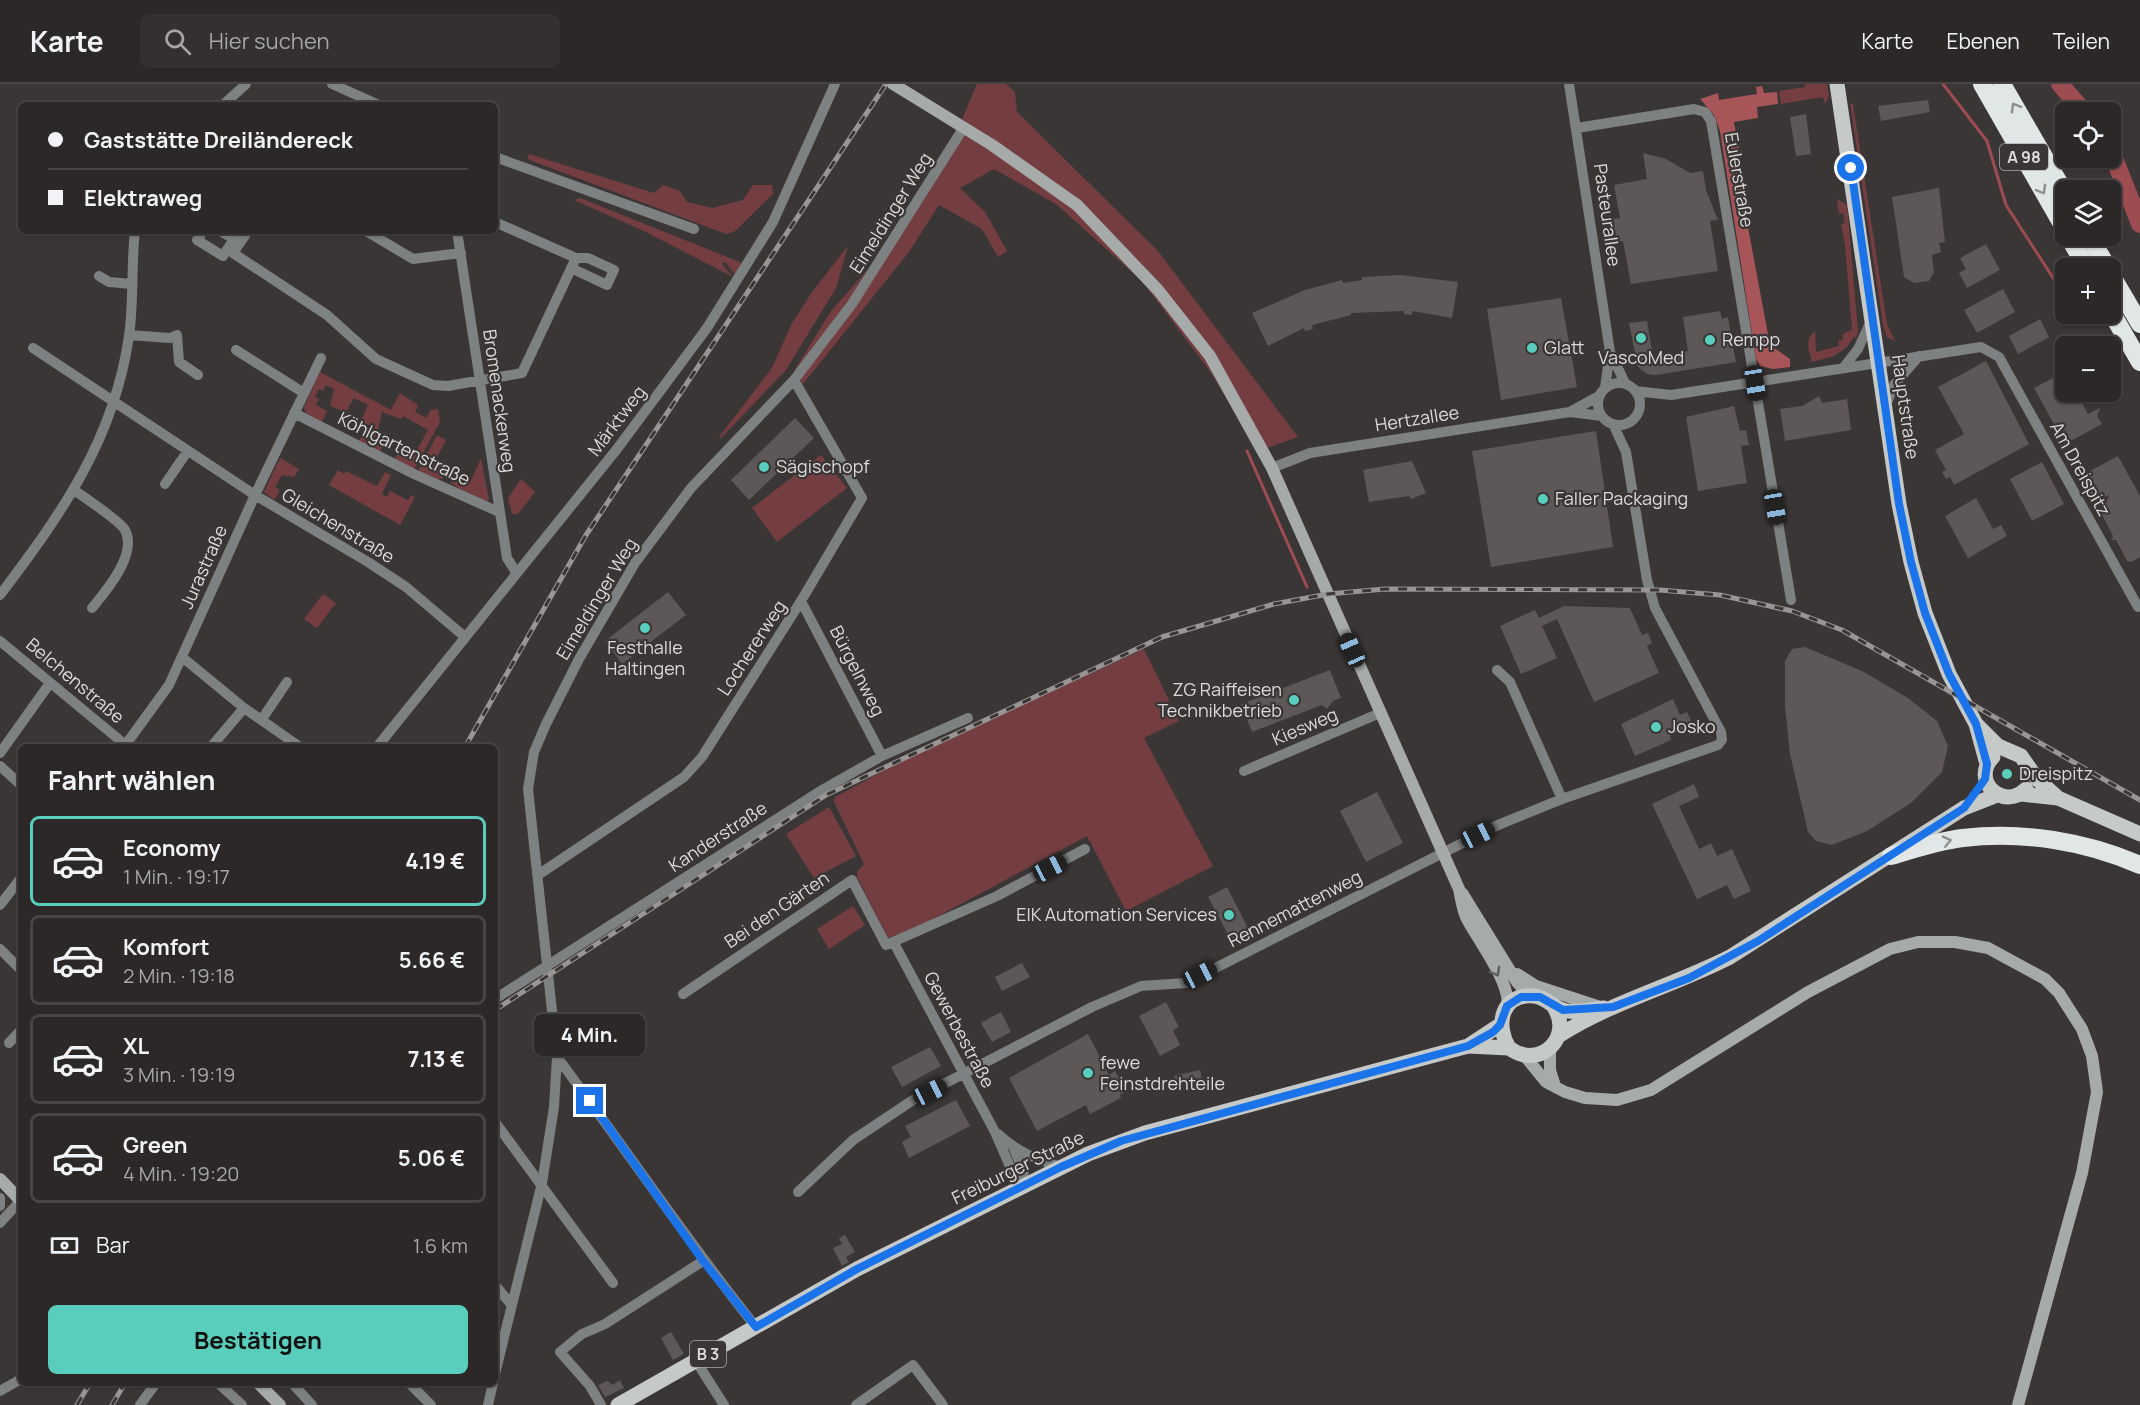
<!DOCTYPE html>
<html lang="de">
<meta charset="utf-8">
<style>
:root{--surface:#2c2828;--page:#343030;--text:#f1f3f6;--muted:#a6a6a8;--line:#484445;--accent:#5acebd}
body{margin:0;font-family:Manrope,sans-serif;background:var(--page);color:var(--text);height:100vh;display:flex;flex-direction:column;font-size:22px;white-space:nowrap}
*{box-sizing:border-box;margin:0}
p{font-size:20px;color:var(--muted)}
.icon{flex:none;width:33px;height:33px;fill:none;stroke:currentColor;stroke-width:2;stroke-linecap:round;stroke-linejoin:round}
.map{position:relative;flex:1;overflow:hidden}
.sheet{position:absolute;left:18px;top:660px;width:480px;height:642px;display:flex;flex-direction:column;background:var(--surface);border-radius:9px;box-shadow:0 2px 4px #0004,0 0 0 2px var(--line)}
.sheet>*{flex:none}
.hud{position:absolute;left:18px;top:18px;width:480px;height:132px;border-radius:9px;box-shadow:0 2px 4px #0004,0 0 0 2px var(--line);display:grid;align-content:center;height:132px;padding:0 30px;background:var(--surface)}
.tools{position:absolute;left:2055px;top:18px;display:grid;gap:12px}
.tools a{display:grid;place-items:center;width:66px;height:66px;border-radius:9px;background:var(--surface);box-shadow:0 2px 4px #0004,0 0 0 2px var(--line);font-size:30px}
.end{position:absolute;width:27px;height:27px;margin:-14px;border:8px solid #1a73e8;background:#fff;box-shadow:0 0 0 3px #fff}
.from{border-radius:50%}
.bubble{position:absolute;height:42px;border-radius:9px;background:var(--surface);box-shadow:0 2px 4px #0004,0 0 0 2px var(--line);font-size:20px;font-weight:700;line-height:42px;text-align:center}
.car{position:absolute;width:18px;height:36px;margin:-18px -9px;border-radius:8px;box-shadow:0 0 4px 2px #0007;background:linear-gradient(#222 24%,#8ab4d8 0 40%,#222 0 76%,#8ab4d8 0 86%,#222 0)}
.hud b{display:flex;align-items:center;gap:21px;height:57px;font-size:22px}
.hud b+b{border-top:2px solid var(--line)}
.hud i{width:15px;height:15px;background:var(--text)}
ul{padding:0;list-style:none}
li{display:flex;align-items:center;gap:18px;height:90px;margin:0 12px 9px;padding:0 18px;border:3px solid var(--line);border-radius:9px}
li div{flex:1}
li b{display:block;font-size:22px}
li em{font-style:normal;font-weight:700}
li.on{border-color:var(--accent)}
li>.icon{width:54px;height:54px;stroke-width:1.5}
h2{padding:0 30px;font-size:27px;line-height:72px}
.pay{display:flex;align-items:center;gap:15px;height:66px;padding:0 30px;font-size:22px}
.pay p{margin-inline-start:auto}
.primary-button{display:flex;gap:12px;margin-top:auto;padding:12px 30px}
.primary-button a{flex:1;height:69px;border-radius:9px;background:var(--accent);color:#111;font-size:24px;font-weight:700;line-height:69px;text-align:center}
header{display:flex;align-items:center;gap:36px;box-sizing:border-box;height:84px;padding:0 30px;background:var(--surface);border-bottom:2px solid var(--line)}
header strong{font-size:28px}
nav{display:flex;gap:33px;margin-inline-start:auto;font-size:21px}
.search{width:420px;height:54px;background:var(--page);display:flex;align-items:center;gap:15px;box-sizing:border-box;padding:0 21px;border-radius:9px;color:var(--muted);font-size:22px}
.map>svg:first-child{display:block}
.green{fill:#743e41}
.forest{fill:#a8555a}
.lines{fill:none;stroke-linecap:round;stroke-linejoin:round}
.stream{stroke:#9d4c51;stroke-width:3}
.river{stroke:#9d4c51;stroke-width:18}
.building{fill:#5d5757}
.street{stroke:#7e8181;stroke-width:10}
.secondary{stroke:#a6aaa9;stroke-width:12}
.primary{stroke:#c5cac9;stroke-width:15}
.highway{stroke:#e1e7e6;stroke-width:18}
.rail-casing{stroke:#999595;stroke-width:5}
.rail{stroke:#3b3636;stroke-width:3;stroke-dasharray:9;stroke-linecap:butt}
.oneway{stroke:#8e8e8e}
.oneway2{stroke:#605f5e}
.route{stroke:#1a73e8;stroke-width:8}
.poi-dot{fill:#5acebd;stroke:#3b3636;stroke-width:2}
.labels{text-anchor:middle;stroke-width:4.5;stroke-linejoin:round;paint-order:stroke}
.shield{fill:#3b3636;stroke:#aca8a8;stroke-width:1.5}
.shield-label{font-size:16px;font-weight:bold;fill:#dcd9d9}
.street-label{font-size:18px;fill:#dcd9d9;stroke:#3b3636}
.poi-label{font-size:18px;fill:#dcd9d9;stroke:#3b3636;text-anchor:start}
</style>
<header>
<strong>Karte</strong>
<div class="search"><svg class="icon" aria-label="search" viewBox="0 0 24 24"><circle cx="10" cy="10" r="6"/><path d="M15 15l6 6"/></svg>Hier suchen</div>
<nav><a>Karte</a><a>Ebenen</a><a>Teilen</a></nav>
</header>
<div class="map">
<svg width="2140" height="1321" viewBox="0 0 2140 1321">
<rect width="100%" height="100%" fill="#3b3636"/>
<path class="green" d="M977,0h29l9,8 2,20 141,139 140,186 -39,14 -50,-81 -67,-89 -86,-77 -62,-35 -34,19 25,24 22,39 -9,6 -16,-28 -43,-24 -30,47 -106,132 -8,-15 37,-59 61,-69 42,-59z
M1805,0h22l2,12 -4,8 -2,-7 -42,7 -2,-13 26,-4z
M1850,19l3,1 34,220 8,17 -8,-4 -4,-12z
M529,70l125,39 9,-8 17,6 7,11 25,6 31,-8 10,-15h19l1,9 -39,38 -8,2 -199,-75z
M580,114l162,65 -5,14 -12,-15 -3,2 11,13 -87,-45 -72,-32z
M1837,115l10,6 11,126 -2,7 -2,-1 -7,10 -13,9 -22,6c-3,-11 -8,-23 3,-31l1,21 23,-6 -1,-5 5,-1 -1,-5 10,-6 -7,-84 -4,-21 4,-1 -2,-10 -4,1z
M848,162l-12,42 -50,82 -65,68 -2,-1 53,-69 19,-43 21,-33z
M320,288l71,38 9,-17 18,12 -3,7 11,6 5,-8 7,-1 2,13 -26,48 -20,-11 7,-8 13,5 14,-26 -25,-14 -2,3 -19,-7 -4,18 11,6 -9,16 -21,-11 5,-10 4,2 3,-6 -10,-6 7,-16 -14,-7 -8,14 -16,-6 4,-17 -8,-4 -3,6 -4,-2 -4,8 4,2 -3,6 11,6 -5,11 -16,-9 -2,-6z
M437,351l9,5 -10,19 12,7 -6,13h-4l-20,-8z
M821,371l26,33 -70,54 -25,-34z
M280,374l19,11 -5,8 -12,-2 -7,12 5,3 -6,10 -10,-8z
M481,374l8,42 -5,3 -34,-20 7,-6 13,6z
M338,386l6,4 2,-3 31,15 8,-14 6,3 -9,19 5,3 3,-6 18,9 3,-5 4,2 -15,28 -71,-40z
M521,395l14,13 -17,22h-6l-4,-16z
M323,510l13,9 -19,25 -13,-9z
M1144,565l35,72 -35,17 69,128 -87,45 -39,-75 -169,91 -30,11 -31,-61v-5l7,-8 -30,-62 1,-5 80,-43z
M829,723l27,49 -42,22 -28,-44z
M853,822l12,19 -36,24 -12,-20z"/>
<path class="forest" d="M1762,2l2,7 13,-1 1,12 -21,3 1,11 -24,4 15,83 -5,1 1,5 25,134 20,14v8l-17,2 -13,-3 -4,-7 -36,-228 -6,-16 -14,-16 18,-6 1,7 38,-6 -1,-7z"/>
<g class="lines">
<path class="stream" d="M1943,0l44,57 19,64 60,93
M2092,230h2
M1247,367l60,136"/>
<path class="river" d="M2060,0l24,28
M2110,64l30,76"/>
</g>
<path class="building" d="M1928,16l2,12 -49,9 -3,-15z
M1806,30l5,40 -15,2 -6,-39z
M1643,69l23,6 24,14 13,-2 3,19 12,30 -8,1 8,50 -87,13 -8,-43h-6l-5,-22 8,-1 -6,-33 33,-6z
M1939,104l6,54 -6,1 2,9 -9,3 2,17 -5,9 -15,2 -10,-6 -12,-80z
M1986,160l14,26 -33,18 -8,-15 7,-4 -6,-11z
M1400,191l58,7 -6,36 -40,-7v4l-8,-1v-3l-53,2v2l-39,10 1,4 -8,2 -1,-3 -36,18 -16,-33 53,-23 37,-10 1,3 19,-3v-3z
M2003,205l12,23 -38,21 -13,-23z
M1561,214l16,89 -76,13 -14,-91z
M1720,227l2,8 6,-2 4,23 3,1 -2,6 3,15 -80,13 -9,-1 -9,-7 -9,-44 18,-2 6,36 35,-6 -5,-34z
M2040,235l9,18 -31,17 -9,-18z
M1986,277l43,83 -75,41 -4,-8 -4,2 -4,-7 4,-2 -11,-20 29,-16 -26,-47z
M2066,287v21h10l12,22 12,-6 -3,8 5,8 -37,20 -31,-56z
M1819,312l3,7 25,-4 4,31 -66,11 -5,-32 22,-3z
M1734,322l6,25 6,-1 3,15 -8,1 6,37 -49,8 -12,-74z
M795,334l19,20 -65,62 -18,-20z
M1596,347l17,116 -122,20 -19,-116z
M2118,372l22,40v61l-9,5 -4,-1 -11,-21h-4l1,-4 -11,-21 7,-20 -16,8 -14,-26z
M1412,377l14,32 -15,6 -2,-3 -40,6 -6,-32z
M2042,378l22,42 -32,17 -22,-42z
M1976,414l17,31 8,-4 6,11 -39,22 -23,-42z
M668,508l18,23 -64,49 -17,-23z
M1564,522l66,2 12,27 6,-2 4,10 -5,3 12,27 -65,29 -37,-83 -15,7 15,32 -36,16 -21,-48 35,-16 4,8z
M1805,563l59,25 44,26 29,23 11,25 -6,26 -31,31 -44,28 -35,14 -16,-4 -8,-9 -18,-78 -5,-48v-45l7,-12z
M1330,586l11,28 -8,3 -6,8 -5,-4 -70,27 -11,-28z
M1673,615l7,16 7,-3 6,13 -23,11 1,4 -36,16 -14,-32z
M1694,700l5,13 -20,9 20,43 12,-6 6,13 15,-7 19,42 -17,8 -7,-14 -30,14 -45,-95z
M1377,708l26,51 -37,19 -26,-51z
M1227,803l23,45 -18,10 -24,-45z
M1022,879l8,14 -28,14 -7,-14z
M1166,918l13,25 -6,3 7,15 -20,11 -21,-40z
M1001,928l10,20 -19,10 -11,-19z
M1088,950l21,41 6,-4 11,20 -6,4 1,3 -31,16 -4,-9 -49,26 -28,-53z
M930,963l11,19 -39,21 -11,-20z
M1200,986l2,9 -26,6 -2,-9z
M956,1016l14,26 -61,32 -7,-16 9,-5 -6,-11z
M845,1151l10,17 -9,5 3,5 -7,4 -9,-18 9,-4 -3,-6z
M671,1248l13,22 -11,6 -12,-22z
M620,1296l4,8 -19,9 -7,-12 9,-4 6,4z"/>
<g class="lines">
<path class="street" d="M332,0l47,21
M1569,0l41,268 -5,36
M223,21l23,-21
M1577,44l117,-19 11,3 6,9 80,479
M495,73l199,72
M203,147l-6,9 26,16 11,-17 -14,-8
M248,147l-15,22 94,62 49,44 57,26 15,1 74,-13 54,-115 -81,-36
M366,147l47,28 48,-6
M457,147l50,327 9,14
M571,184l36,17 7,-15 -26,-12h-12
M99,192l10,6 23,2
M129,251l41,3 7,-3 2,27 19,13
M33,264l222,147 113,67 38,25 59,50
M236,266l68,43
M1611,270l14,29
M1844,283l14,-18 13,-28
M1598 320a21 21 0 1 1 42 0a21 21 0 1 1-42 0Z
M1635,307l36,4 310,-48 18,10 139,250
M1886,321l8,-20 25,-29
M1570,328l32,4
M294,329l120,61 85,38
M1272,384l38,-15 260,-41 29,-16
M165,400l22,-32
M74,406c10,7 46,31 51,40 13,24 -19,61 -33,78
M0,511c62,-82 114,-155 129,-259 5,-35 2,-70 6,-105
M801,517l81,155
M0,557l128,106
M182,573l62,51 56,39
M1497,586l13,12 52,117
M262,635l25,-37
M124,663l45,-62 86,-190 66,-137
M211,663l33,-39
M377,663l240,-298 90,-121 66,-106 62,-138
M0,669l50,-70
M0,682l21,19
M1244,687l136,-58
M538,791l146,-98 18,-20 99,-156 61,-103 -68,-118
M0,821l21,-27
M894,859l101,189 24,55
M0,865l21,21
M683,910l169,-114 34,65 111,-49 88,-47
M495,915l327,-209 60,-34 86,-38
M9,959l12,-13
M557,973c67,89 129,183 199,270
M495,1038l118,161
M998,1050c19,18 38,25 63,33
M1014,1065l10,23 -5,15
M798,1108l55,-52 60,-40 179,-93 49,-21 45,-3 312,-158 64,-26 156,-54 4,-5 -1,-8 -66,-124 -8,-28 -21,-128 -13,-28
M0,1114v8
M0,1139l21,-23
M495,1201l15,18
M696,1277l28,44
M495,1290l47,-191 12,-76 3,-50 -29,-268 6,-37 12,-28 33,-65 56,-96 56,-75 103,-108 58,-76 112,-177
M218,1299l24,22
M292,1299l20,22
M409,1299l22,22
M0,1307l21,-12
M140,1321l16,-22
M488,1321l5,-22
M601,1321l-11,-19 -30,-34 22,-18 23,-10 98,-63
M856,1321l57,-40 30,40"/>
<path class="secondary" d="M893,0l99,61 85,60 81,85 52,66 62,112 187,421c2,9 3,19 7,28 11,22 46,67 41,89
M1462,809l55,89 7,8 11,6
M1517,890l19,12 64,21
M1550,965v21l5,16
M1524,971l22,27 19,10 20,6 32,2 34,-10 157,-98 82,-43 28,-7h37l33,6 57,31 14,14 23,36 10,27 5,36 -15,81 -64,232
M0,1095l21,22
M258,1299l22,22"/>
<path class="primary" d="M1837,0l62,420 12,58 14,51 24,61 27,50 11,40
M1976,640l22,22 23,10 16,23 21,19
M1993,673c-23,23 10,55 33,32
M2021,710l37,4 82,36
M1552,920c24,32 -12,67 -43,44 -14,-23 -8,-55 25,-52 12,1 18,11 29,14 12,4 28,-1 41,-2
M1560,951c52,-33 115,-50 170,-78l234,-149 33,-13
M1468,962l41,2
M618,1321l239,-136 231,-115 57,-21 323,-87 32,-21"/>
<path class="highway" d="M1982,0l84,147
M2002,0l64,111
M2068,152l19,32
M2089,152l19,32
M2110,189l30,51
M2110,226l30,52
M1891,772c23,-7 47,-15 72,-18 59,-7 122,3 177,27"/>
<defs>
<path id="rail" d="M465,663l121,-212 300,-451
M495,926l331,-215 336,-158 112,-33 54,-10 57,-5 275,1 60,5 72,16 50,19 298,170
M77,1321l13,-22
M112,1321l13,-22"/>
</defs>
<use href="#rail" class="rail-casing"/>
<use href="#rail" class="rail"/>
</g>
<defs><path id="oneway-chevron" d="M-2-3.5L2.5 0L-2 3.5" fill="none" stroke-width="1.6" stroke-linecap="round" stroke-linejoin="round" transform="scale(1.5)"/></defs>
<g class="oneway">
<use href="#oneway-chevron" transform="translate(2015 23) rotate(-120)"/>
<use href="#oneway-chevron" transform="translate(2042 106) rotate(60)"/>
<use href="#oneway-chevron" transform="translate(1947 757) rotate(-13)"/>
</g>
<use class="oneway2" href="#oneway-chevron" transform="translate(1496 888) rotate(61)"/>
<g class="lines">
<path class="route" d="M590,1017l113,160 53,66 101,-58 204,-102 60,-26 347,-95 25,-14 7,-7 7,-19 14,-9h19l23,13 50,-3 76,-29 69,-37 206,-133 21,-29 2,-15 -11,-40 -27,-50 -24,-61 -14,-51 -12,-58 -48,-336"/>
</g>
<g class="poi-dot">
<circle cx="1641" cy="254" r="6"/>
<circle cx="1710" cy="256" r="6"/>
<circle cx="1532" cy="264" r="6"/>
<circle cx="764" cy="383" r="6"/>
<circle cx="1543" cy="415" r="6"/>
<circle cx="645" cy="544" r="6"/>
<circle cx="1294" cy="616" r="6"/>
<circle cx="1656" cy="643" r="6"/>
<circle cx="2007" cy="690" r="6"/>
<circle cx="1229" cy="831" r="6"/>
<circle cx="1088" cy="989" r="6"/>
</g>
<g class="labels">
<g class="shield">
<rect x="2000" y="60" width="48" height="26" rx="4.5"/>
<rect x="690" y="1257" width="36" height="26" rx="4.5"/>
</g>
<g class="shield-label">
<text x="2024" y="79">A 98</text>
<text x="708" y="1276">B 3</text>
</g>
<g class="street-label">
<text transform="translate(1739 96) rotate(80)" y="6">Eulerstraße</text>
<text transform="translate(891 129) rotate(-58)" y="6">Eimeldinger Weg</text>
<text transform="translate(1607 131) rotate(82)" y="6">Pasteurallee</text>
<text transform="translate(499 317) rotate(82)" y="6">Bromenackerweg</text>
<text transform="translate(1905 323) rotate(82)" y="6">Hauptstraße</text>
<text transform="translate(1417 335) rotate(-9)" y="6">Hertzallee</text>
<text transform="translate(617 337) rotate(-53)" y="6">Märktweg</text>
<text transform="translate(404 365) rotate(26)" y="6">Köhlgartenstraße</text>
<text transform="translate(2080 385) rotate(61)" y="6">Am Dreispitz</text>
<text transform="translate(338 442) rotate(31)" y="6">Gleichenstraße</text>
<text transform="translate(204 483) rotate(-66)" y="6">Jurastraße</text>
<text transform="translate(597 515) rotate(-59)" y="6">Eimeldinger Weg</text>
<text transform="translate(752 564) rotate(-57)" y="6">Lochererweg</text>
<text transform="translate(857 587) rotate(63)" y="6">Bürgelnweg</text>
<text transform="translate(75 597) rotate(40)" y="6">Belchenstraße</text>
<text transform="translate(1305 643) rotate(-23)" y="6">Kiesweg</text>
<text transform="translate(718 753) rotate(-33)" y="6">Kanderstraße</text>
<text transform="translate(1295 825) rotate(-27)" y="6">Rennemattenweg</text>
<text transform="translate(777 826) rotate(-34)" y="6">Bei den Gärten</text>
<text transform="translate(959 946) rotate(62)" y="6">Gewerbestraße</text>
<text transform="translate(1018 1084) rotate(-26)" y="6">Freiburger Straße</text>
</g>
<g class="poi-label">
<text x="1722" y="262">Rempp</text>
<text x="1544" y="270">Glatt</text>
<text x="1641" y="280" text-anchor="middle">VascoMed</text>
<text x="776" y="389">Sägischopf</text>
<text x="1555" y="421">Faller Packaging</text>
<text x="645" y="570" text-anchor="middle">Festhalle<tspan x="645" dy="21">Haltingen</tspan></text>
<text x="1282" y="612" text-anchor="end">ZG Raiffeisen<tspan x="1282" dy="21">Technikbetrieb</tspan></text>
<text x="1668" y="649">Josko</text>
<text x="2019" y="696">Dreispitz</text>
<text x="1217" y="837" text-anchor="end">EIK Automation Services</text>
<text x="1100" y="985">fewe<tspan x="1100" dy="21">Feinstdrehteile</tspan></text>
</g>
</g>
</svg>
<div class="tools">
<a><svg class="icon" aria-label="locate" viewBox="0 0 24 24"><circle cx="12" cy="12" r="6"/><path d="M12 2v4M12 18v4M2 12h4M18 12h4"/></svg></a>
<a><svg class="icon" aria-label="layers" viewBox="0 0 24 24"><path d="M12 4l9 5-9 5-9-5zM3 14l9 5 9-5"/></svg></a>
<a>+</a>
<a>−</a>
</div>
<i class="end from" style="left:1851px;top:84px"></i>
<i class="end" style="left:590px;top:1017px"></i>
<div class="bubble" style="left:534px;top:930px;width:111px">4 Min.</div>
<i class="car" style="left:1755px;top:299px;rotate:171deg"></i>
<i class="car" style="left:1775px;top:423px;rotate:170deg"></i>
<i class="car" style="left:1352px;top:566px;rotate:336deg"></i>
<i class="car" style="left:1478px;top:751px;rotate:64deg"></i>
<i class="car" style="left:1050px;top:784px;rotate:62deg"></i>
<i class="car" style="left:1200px;top:891px;rotate:63deg"></i>
<i class="car" style="left:930px;top:1008px;rotate:64deg"></i>
<div class="hud">
<b><i class="from"></i>Gaststätte Dreiländereck</b>
<b><i></i>Elektraweg</b>
</div>
<section class="sheet">
<h2>Fahrt wählen</h2>
<ul>
<li class="on"><svg class="icon" aria-label="car" viewBox="0 0 24 24"><path d="M5 17H2v-5l4-1 3-4h7l3 4 3 1v5h-3M9 17h6M6 11h13"/><circle cx="7" cy="17" r="2"/><circle cx="17" cy="17" r="2"/></svg><div><b>Economy</b><p>1 Min. · 19:17</p></div><em>4.19 €</em></li>
<li><svg class="icon" aria-label="car" viewBox="0 0 24 24"><path d="M5 17H2v-5l4-1 3-4h7l3 4 3 1v5h-3M9 17h6M6 11h13"/><circle cx="7" cy="17" r="2"/><circle cx="17" cy="17" r="2"/></svg><div><b>Komfort</b><p>2 Min. · 19:18</p></div><em>5.66 €</em></li>
<li><svg class="icon" aria-label="car" viewBox="0 0 24 24"><path d="M5 17H2v-5l4-1 3-4h7l3 4 3 1v5h-3M9 17h6M6 11h13"/><circle cx="7" cy="17" r="2"/><circle cx="17" cy="17" r="2"/></svg><div><b>XL</b><p>3 Min. · 19:19</p></div><em>7.13 €</em></li>
<li><svg class="icon" aria-label="car" viewBox="0 0 24 24"><path d="M5 17H2v-5l4-1 3-4h7l3 4 3 1v5h-3M9 17h6M6 11h13"/><circle cx="7" cy="17" r="2"/><circle cx="17" cy="17" r="2"/></svg><div><b>Green</b><p>4 Min. · 19:20</p></div><em>5.06 €</em></li>
</ul>
<div class="pay"><svg class="icon" aria-label="cash" viewBox="0 0 24 24"><path d="M3 7h18v10H3z"/><circle cx="12" cy="12" r="2"/></svg>Bar<p>1.6 km</p></div>
<div class="primary-button"><a>Bestätigen</a></div>
</section>
</div>
